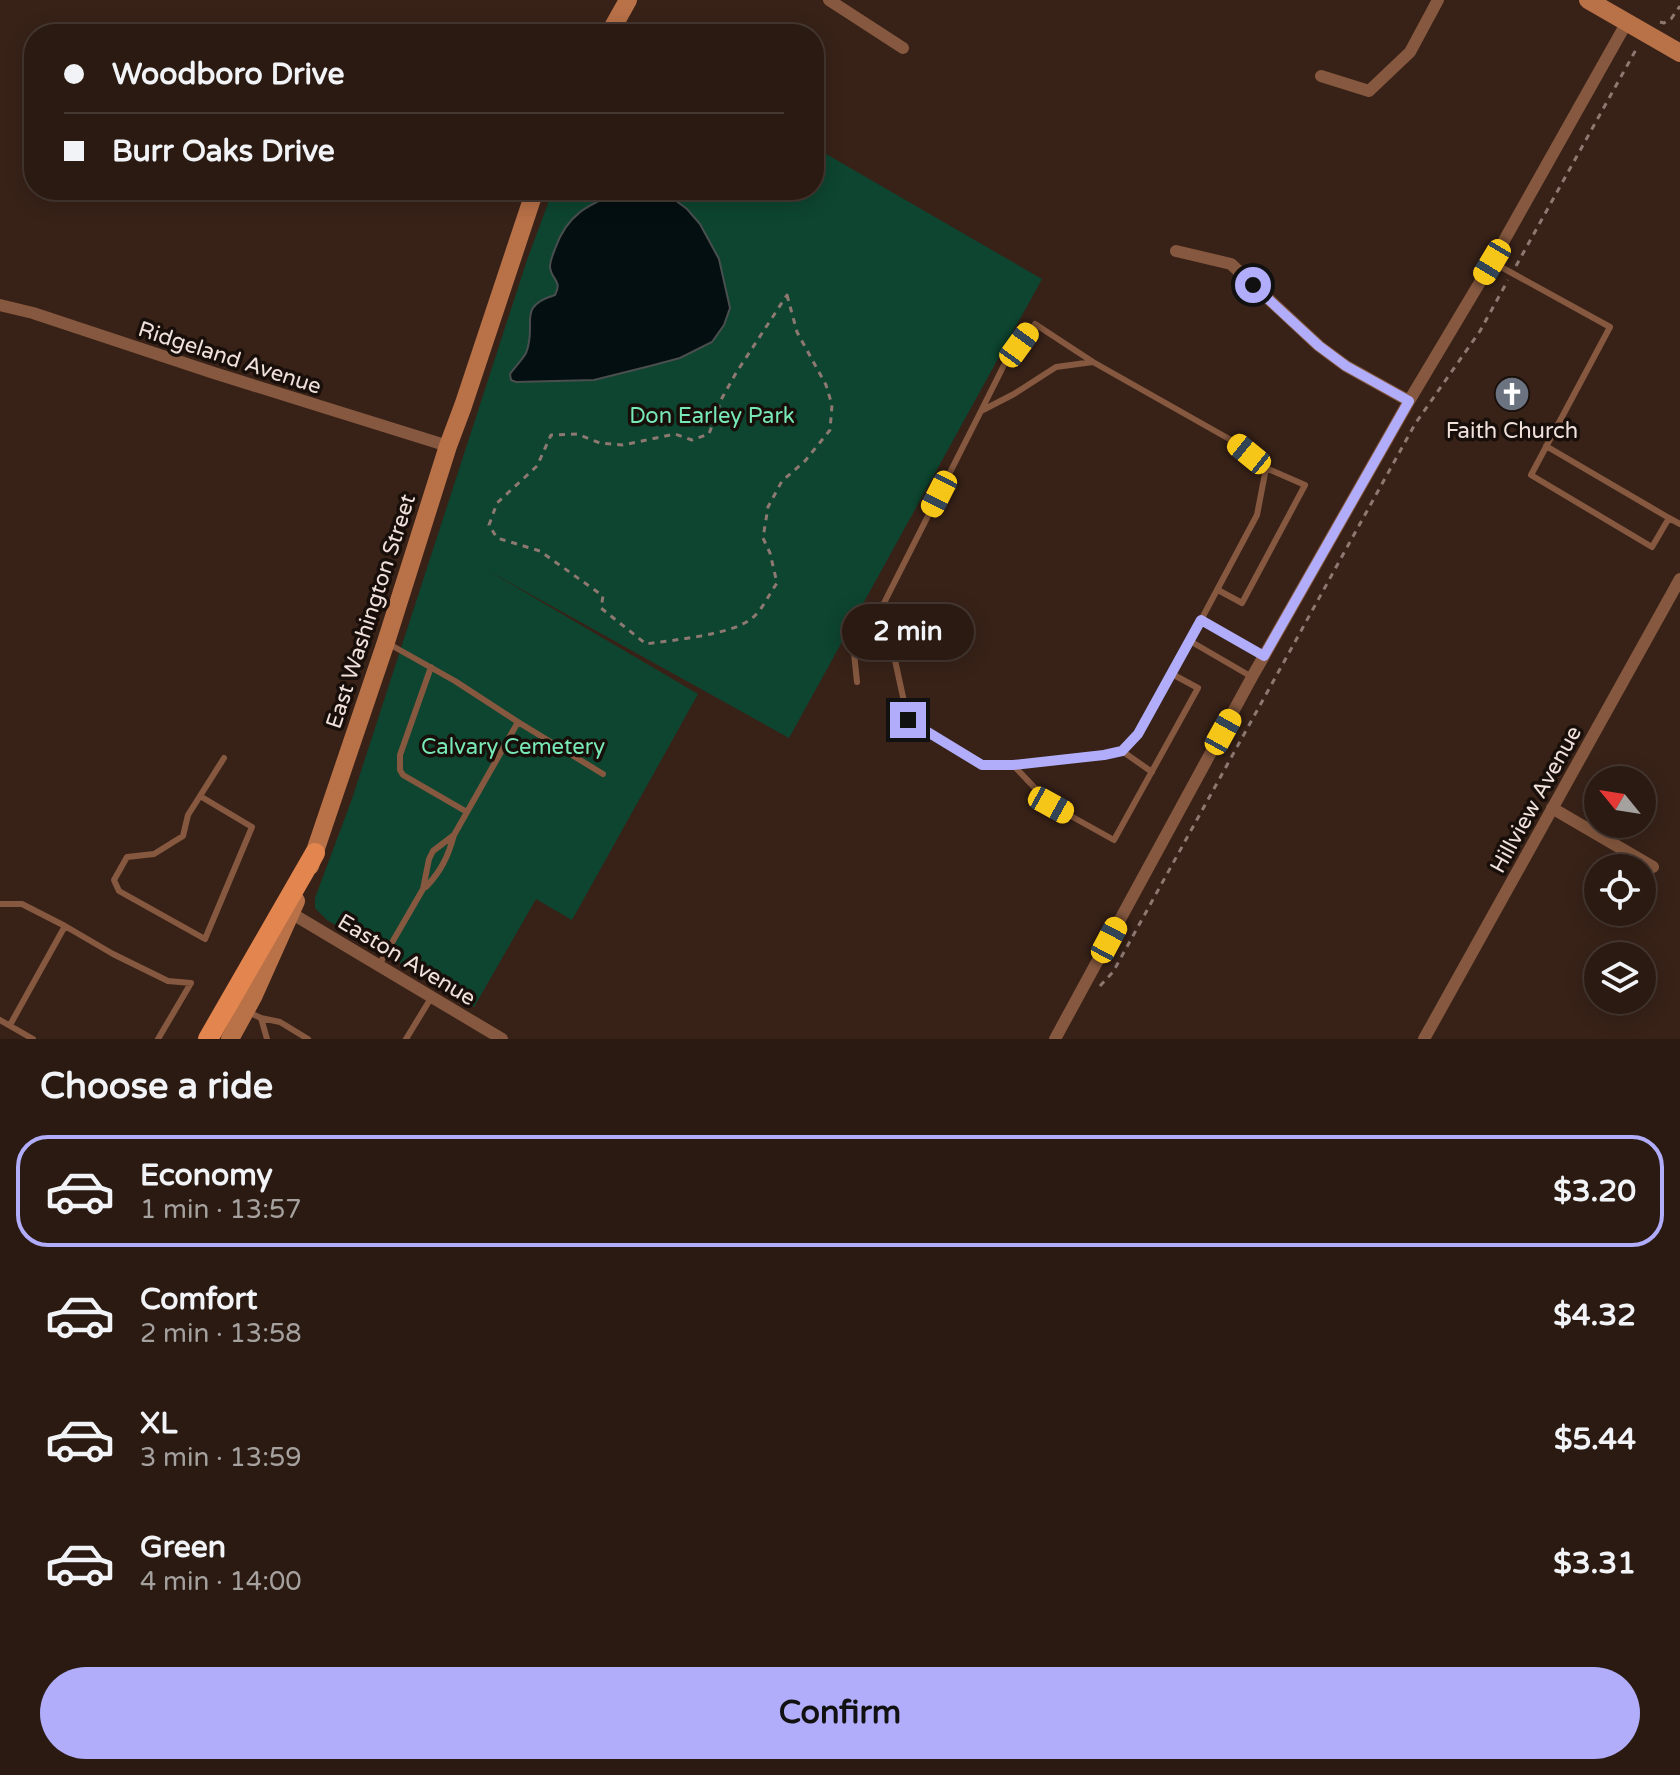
<!DOCTYPE html>
<meta charset="utf-8">
<style>
:root{--surface:#2a1a12;--page:#362720;--text:#f1f3f6;--muted:#a5a19f;--line:#463832;--accent:#b1adfa}
body{margin:0;font-family:"Varela Round",sans-serif;background:var(--page);color:var(--text);height:100vh;display:flex;flex-direction:column;font-size:30px;white-space:nowrap}
*{box-sizing:border-box;margin:0}
p{font-size:26px;color:var(--muted)}
.icon{flex:none;width:44px;height:44px;fill:none;stroke:currentColor;stroke-width:2;stroke-linecap:round;stroke-linejoin:round}
.map{position:relative;height:1039px;overflow:hidden}
.sheet{display:flex;flex-direction:column;background:var(--surface);flex:1}
.sheet>*{flex:none}
.top-card{position:absolute;left:24px;top:24px;width:800px;height:176px;border-radius:32px;box-shadow:0 4px 20px #0003,0 0 0 2px var(--line);display:grid;align-content:center;height:176px;padding:0 40px;background:var(--surface)}
.needle{width:52px;rotate:300deg}
.fabs{position:absolute;left:1584px;top:766px;display:grid;gap:16px}
.fabs a{display:grid;place-items:center;width:72px;height:72px;border-radius:50%;background:var(--surface);box-shadow:0 4px 20px #0003,0 0 0 2px var(--line);font-size:40px}
.end{position:absolute;width:36px;height:36px;margin:-18px;border:10px solid #b1adfa;background:#111;box-shadow:0 0 0 4px #111}
.from{border-radius:50%}
.bubble{position:absolute;height:56px;border-radius:28px;background:var(--surface);box-shadow:0 4px 20px #0003,0 0 0 2px var(--line);font-size:26px;font-weight:800;line-height:56px;text-align:center}
.car{position:absolute;width:24px;height:48px;margin:-24px -12px;border-radius:10px;box-shadow:0 0 6px 2px #0007;background:linear-gradient(#f5c518 24%,#345 0 40%,#f5c518 0 76%,#345 0 86%,#f5c518 0)}
.top-card b{display:flex;align-items:center;gap:28px;height:76px;font-size:30px}
.top-card b+b{border-top:2px solid var(--line)}
.top-card i{width:20px;height:20px;background:var(--text)}
ul{padding:0;list-style:none}
li{display:flex;align-items:center;gap:24px;height:112px;margin:0 16px 12px;padding:0 24px;border:4px solid transparent;border-radius:32px}
li div{flex:1}
li b{display:block;font-size:30px}
li em{font-style:normal;font-weight:800}
li.active{border-color:var(--accent)}
li>.icon{width:72px;height:72px;stroke-width:1.5}
h2{padding:0 40px;font-size:36px;line-height:96px}
.button{display:flex;gap:16px;margin-top:auto;padding:16px 40px}
.button a{flex:1;height:92px;border-radius:48px;background:var(--accent);color:#111;font-size:32px;font-weight:800;line-height:92px;text-align:center}
.map>svg:first-child{display:block}
.green{fill:#0d4530}
.water{fill:#040f12;stroke:#4b4e4e;stroke-width:2}
.lines{fill:none;stroke-linecap:round;stroke-linejoin:round}
.path{stroke:#8d7971;stroke-width:3;stroke-dasharray:6 6;stroke-linecap:butt}
.lane{stroke:#85583f;stroke-width:6}
.street{stroke:#85583f;stroke-width:12}
.secondary{stroke:#b97148;stroke-width:18}
.primary{stroke:#e2854e;stroke-width:20}
.route{stroke:#b1adfa;stroke-width:10}
.labels{text-anchor:middle;stroke-width:7;stroke-linejoin:round;paint-order:stroke}
.street-label{font-size:22px;fill:#f1e1db;stroke:#180e0a}
.park-label{font-size:22px;fill:#77e9b6;stroke:#180e0a}
.poi-label{font-size:22px;fill:#f1e1db;stroke:#180e0a}
</style>
<div class="map">
<svg width="1680" height="1039" viewBox="0 0 1680 1039">
<rect width="100%" height="100%" fill="#382218"/>
<path class="green" d="M814,147l228,132 -253,459 -302,-168 211,124 -126,226 -36,-21 -62,108 -147,-87 -12,-12v-10l37,-99 175,-539 26,-70h261z"/>
<path class="water" d="M623,190h26l22,7 16,12 13,15 19,35 11,49 -6,17 -12,17 -32,16 -30,8 -56,14 -78,2 -5,-2 -1,-6c5,-7 12,-14 16,-21 12,-29 -11,-46 29,-58 8,-15 -4,-15 -5,-28 0,-6 3,-13 5,-18 12,-36 35,-45 68,-59z"/>
<g class="lines">
<path class="path" d="M1660,22l4,1 7,-4 9,-13
M1516,266l122,-220
M787,295l10,37 29,53 6,20 -2,25 -25,31 -23,20 -14,26 -5,31 7,15 7,30c-8,11 -15,28 -26,36 -20,16 -79,21 -105,25l-45,-36 2,-12 -63,-45 -43,-13 -8,-13 8,-22 40,-37 14,-31 26,-1 23,9 23,2 52,-11 17,6 17,-6 13,-36 14,-25z
M1100,986l13,-14 302,-548 65,-93 28,-51"/>
<path class="lane" d="M1492,262l118,65 -79,148 121,72 17,-29 11,6
M1093,362l138,78 35,28 -9,47 -56,105 -63,114 -16,17 -109,14h-31l-74,-45 -25,-115 98,-194 33,-17 42,-27z
M981,411l23,-46 31,-41 58,38
M1546,446l123,72
M1218,590l24,13 63,-118 -39,-17
M1201,620l63,36
M1190,641l62,36
M389,644l66,37 63,41 85,52
M431,667l-31,88v15l3,5 64,37
M857,682l-4,-39 9,-24 21,-14
M1122,751l30,21
M1013,765l38,40 63,35 84,-152 -26,-14
M200,796l52,31 -47,112 -86,-48 -5,-11 13,-23 27,-3 29,-18 5,-21 36,-57
M426,887c15,-16 22,-30 28,-52
M0,904h22l43,22 48,28 55,27 23,2 -33,56
M379,965l44,-76 6,-30 4,-8 21,-16 64,-113
M248,1012l13,6 6,21
M261,1018l19,4 28,17
M0,1020l33,19
M10,1025l55,-99
M406,1039l25,-41"/>
<path class="street" d="M829,0l74,48
M1321,76l48,15 41,-39 28,-52
M1176,251l55,13 88,82 27,20 63,35
M0,305l33,8 181,60 234,73
M1552,808l101,59
M291,913l211,126
M1055,1039l197,-362 157,-276 83,-139 135,-240
M1424,1039l256,-460"/>
<path class="secondary" d="M1588,0l92,53
M609,34l19,-34
M310,866l76,-224 62,-196 15,-40 72,-216
M230,1039l23,-42 43,-96"/>
<path class="primary" d="M208,1039l107,-186"/>
</g>
<g class="lines">
<path class="route" d="M908,720l74,45h31l91,-10 18,-4 16,-17 63,-114 63,36 145,-255 -63,-35 -27,-20 -66,-61"/>
</g>
<defs>
<symbol id="church-disc" viewBox="-11 -11 22 22"><circle r="9.5" fill="#6b7280" stroke="#180e0a"/><path d="M-1.2-6h2.4v3.5h3.3v2.4h-3.3V6h-2.4V-.1h-3.3v-2.4h3.3Z" fill="#fff"/></symbol>
</defs>
<g fill-rule="evenodd">
<use href="#church-disc" x="1492" y="374" width="40" height="40"/>
</g>
<g class="labels">
<g class="street-label">
<text transform="translate(230 357) rotate(18)" y="8">Ridgeland Avenue</text>
<text transform="translate(370 611) rotate(-72)" y="8">East Washington Street</text>
<text transform="translate(1535 799) rotate(-61)" y="8">Hillview Avenue</text>
<text transform="translate(407 959) rotate(31)" y="8">Easton Avenue</text>
</g>
<g class="park-label">
<text x="712" y="423">Don Earley Park</text>
<text x="513" y="754">Calvary Cemetery</text>
</g>
<g class="poi-label">
<text x="1512" y="438">Faith Church</text>
</g>
</g>
</svg>
<div class="fabs">
<a><svg class="needle" viewBox="-14 -14 28 28"><path d="M0-13l5 13h-10z" fill="#e53935"/><path d="M0 13l5-13h-10z" fill="#a5a19f"/></svg></a>
<a><svg class="icon" aria-label="locate" viewBox="0 0 24 24"><circle cx="12" cy="12" r="6"/><path d="M12 2v4M12 18v4M2 12h4M18 12h4"/></svg></a>
<a><svg class="icon" aria-label="layers" viewBox="0 0 24 24"><path d="M12 4l9 5-9 5-9-5zM3 14l9 5 9-5"/></svg></a>
</div>
<i class="end from" style="left:1253px;top:285px"></i>
<i class="end" style="left:908px;top:720px"></i>
<div class="bubble" style="left:842px;top:604px;width:132px">2 min</div>
<i class="car" style="left:1492px;top:262px;rotate:211deg"></i>
<i class="car" style="left:1019px;top:345px;rotate:36deg"></i>
<i class="car" style="left:1249px;top:454px;rotate:309deg"></i>
<i class="car" style="left:939px;top:494px;rotate:207deg"></i>
<i class="car" style="left:1223px;top:732px;rotate:29deg"></i>
<i class="car" style="left:1051px;top:805px;rotate:119deg"></i>
<i class="car" style="left:1109px;top:940px;rotate:28deg"></i>
<div class="top-card">
<b><i class="from"></i>Woodboro Drive</b>
<b><i></i>Burr Oaks Drive</b>
</div>
</div>
<section class="sheet">
<h2>Choose a ride</h2>
<ul>
<li class="active"><svg class="icon" aria-label="car" viewBox="0 0 24 24"><path d="M5 17H2v-5l4-1 3-4h7l3 4 3 1v5h-3M9 17h6M6 11h13"/><circle cx="7" cy="17" r="2"/><circle cx="17" cy="17" r="2"/></svg><div><b>Economy</b><p>1 min · 13:57</p></div><em>$3.20</em></li>
<li><svg class="icon" aria-label="car" viewBox="0 0 24 24"><path d="M5 17H2v-5l4-1 3-4h7l3 4 3 1v5h-3M9 17h6M6 11h13"/><circle cx="7" cy="17" r="2"/><circle cx="17" cy="17" r="2"/></svg><div><b>Comfort</b><p>2 min · 13:58</p></div><em>$4.32</em></li>
<li><svg class="icon" aria-label="car" viewBox="0 0 24 24"><path d="M5 17H2v-5l4-1 3-4h7l3 4 3 1v5h-3M9 17h6M6 11h13"/><circle cx="7" cy="17" r="2"/><circle cx="17" cy="17" r="2"/></svg><div><b>XL</b><p>3 min · 13:59</p></div><em>$5.44</em></li>
<li><svg class="icon" aria-label="car" viewBox="0 0 24 24"><path d="M5 17H2v-5l4-1 3-4h7l3 4 3 1v5h-3M9 17h6M6 11h13"/><circle cx="7" cy="17" r="2"/><circle cx="17" cy="17" r="2"/></svg><div><b>Green</b><p>4 min · 14:00</p></div><em>$3.31</em></li>
</ul>
<div class="button"><a>Confirm</a></div>
</section>
